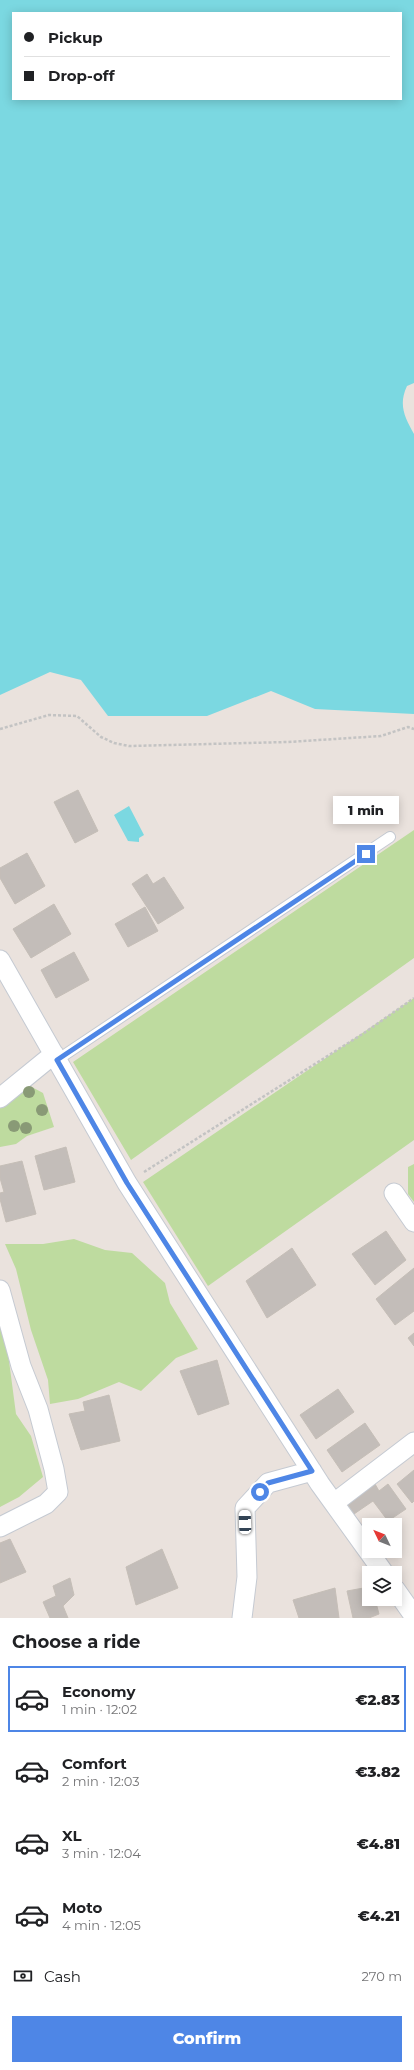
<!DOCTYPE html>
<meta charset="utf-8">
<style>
:root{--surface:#fff;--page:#f2f2f2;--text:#202124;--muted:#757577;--line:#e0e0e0;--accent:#4e86e6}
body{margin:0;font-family:Montserrat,sans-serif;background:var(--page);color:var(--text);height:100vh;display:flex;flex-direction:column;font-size:15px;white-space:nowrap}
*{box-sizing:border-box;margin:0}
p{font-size:13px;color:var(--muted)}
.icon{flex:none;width:22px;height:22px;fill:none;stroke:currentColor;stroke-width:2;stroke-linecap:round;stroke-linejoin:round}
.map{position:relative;height:1618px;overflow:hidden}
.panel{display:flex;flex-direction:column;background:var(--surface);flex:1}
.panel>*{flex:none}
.hud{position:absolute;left:12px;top:12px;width:390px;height:88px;border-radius:0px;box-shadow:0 2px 10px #0003;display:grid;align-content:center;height:88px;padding:0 12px;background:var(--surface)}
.needle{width:26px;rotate:313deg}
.fabs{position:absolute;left:362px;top:1518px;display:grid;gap:8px}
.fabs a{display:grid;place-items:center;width:40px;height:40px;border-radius:0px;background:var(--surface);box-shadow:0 2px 10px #0003;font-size:20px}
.end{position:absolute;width:18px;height:18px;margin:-9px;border:5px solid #4e86e6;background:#fff;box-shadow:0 0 0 2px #fff}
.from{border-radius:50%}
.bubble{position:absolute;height:28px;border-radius:0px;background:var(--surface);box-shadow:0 2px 10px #0003;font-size:13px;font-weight:800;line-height:28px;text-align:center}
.car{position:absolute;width:12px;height:24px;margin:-12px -6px;border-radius:5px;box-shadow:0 0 3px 1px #0007;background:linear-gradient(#fff 24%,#345 0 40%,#fff 0 76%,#345 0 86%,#fff 0)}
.hud b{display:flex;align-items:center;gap:14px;height:38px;font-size:15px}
.hud b+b{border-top:1px solid var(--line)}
.hud i{width:10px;height:10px;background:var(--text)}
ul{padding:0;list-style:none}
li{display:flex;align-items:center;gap:12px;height:66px;margin:0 8px 6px;padding:0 4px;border:2px solid transparent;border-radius:0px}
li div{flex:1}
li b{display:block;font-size:15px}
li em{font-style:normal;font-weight:800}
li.active{border-color:var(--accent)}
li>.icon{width:36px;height:36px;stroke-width:1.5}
h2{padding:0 12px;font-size:18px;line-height:48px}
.pay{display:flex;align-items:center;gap:10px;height:44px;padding:0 12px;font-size:15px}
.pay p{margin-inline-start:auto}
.button{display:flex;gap:8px;margin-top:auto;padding:8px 12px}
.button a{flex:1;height:46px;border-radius:0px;background:var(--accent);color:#fff;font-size:16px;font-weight:800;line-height:46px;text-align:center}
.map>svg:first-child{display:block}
.green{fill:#bedb9f}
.water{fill:#7bd8e1;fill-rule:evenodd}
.building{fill:#c3bdb9;stroke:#c5beb7}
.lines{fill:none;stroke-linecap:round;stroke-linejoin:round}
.lane-casing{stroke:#c5cad2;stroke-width:12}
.street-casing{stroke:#c5cad2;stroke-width:21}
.path{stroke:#c3c3c3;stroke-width:2.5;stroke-dasharray:3 2;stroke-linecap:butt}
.lane{stroke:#fff;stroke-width:10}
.street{stroke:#fff;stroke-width:19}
.tree{fill:#899a76}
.route{stroke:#4e86e6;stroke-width:5}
</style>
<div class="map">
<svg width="414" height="1618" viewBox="0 0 414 1618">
<rect width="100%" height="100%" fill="#eae2dd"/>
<path class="green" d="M414,830v128l-283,202 -58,-98z
M414,998v142l-206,146 -65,-104z
M30,1086l13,7 11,34 -27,9 -11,8 -16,3v-39z
M414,1164v38l-6,-8v-27z
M74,1239l31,11 27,3 33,30 5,20 28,46 -22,9 -35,33 -22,-9 -41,17 -28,5 -2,-24 -17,-50 -15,-61 -11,-25h38z
M0,1323l6,15 10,76 15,22 12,41 -24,20 -19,10z"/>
<path class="water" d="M0,0h414v383l-7,3c-9,19 -2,32 7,48v280l-99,-5 -44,-18 -64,25h-99l-27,-36 -31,-8 -50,23zM13,13h388v86h-388z
M129,806l15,29 -5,3v4l-11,-1 -14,-26z"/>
<path class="building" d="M78,790l20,41 -23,12 -21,-41z
M27,853l18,33 -30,18 -15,-26v-10z
M147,874l6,10 11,-7 20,31 -26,16 -26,-40z
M54,904l17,30 -40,24 -18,-29z
M145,907l13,24 -30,16 -13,-23z
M74,952l15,28 -33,18 -15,-28z
M66,1147l9,35 -31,8 -9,-34z
M22,1161l14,53 -30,8 -6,-23v-6l4,-1 -4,-14v-12z
M386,1231l20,29 -31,25 -23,-31z
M292,1248l24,37 -49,33 -21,-37z
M414,1268v43l-19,14 -19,-26z
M414,1333v13l-6,-8z
M217,1360l12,44 -31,11 -18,-44z
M338,1389l16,23 -38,27 -16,-24z
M109,1395l11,46 -39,9 -12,-36 16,-3 -2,-9z
M365,1423l15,22 -38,27 -15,-22z
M414,1470v31l-2,2 -15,-19z
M375,1484l4,7 9,-7 18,25 -18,12 -15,-20 -19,13 -7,-11z
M10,1539l16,33 -26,11v-40z
M162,1549l16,39 -42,17 -10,-38z
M70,1578l4,17 -11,11 5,12h-18l-7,-16 13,-6 -3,-10z
M369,1587v12h6l4,15 -10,4h-16l-6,-27z
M335,1588l4,30h-40l-6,-18z"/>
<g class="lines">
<defs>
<path id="lane" d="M57,1060l333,-223"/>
<path id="street" d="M0,960l127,223 193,301 64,89
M0,1098l54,-44
M394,1193l20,29
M0,1290l21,76 17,43 16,60 4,23 -12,12 -46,23
M334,1503l80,-61
M395,1589l19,27
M242,1618l5,-41 -2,-69 23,-25 44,-12"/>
</defs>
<use href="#lane" class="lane-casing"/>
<use href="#street" class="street-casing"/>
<path class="path" d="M0,729l49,-14 28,1 24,21 13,6 15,3 159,-4 93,-6 27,-9 6,2
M144,1172l220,-139 50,-35"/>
<use href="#lane" class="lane"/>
<use href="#street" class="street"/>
</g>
<g class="tree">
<circle cx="29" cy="1092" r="6"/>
<circle cx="42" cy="1110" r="6"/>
<circle cx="14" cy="1126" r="6"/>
<circle cx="26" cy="1128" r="6"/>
</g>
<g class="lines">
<path class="route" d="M260,1492l8,-9 44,-12 -185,-288 -70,-123 309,-206"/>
</g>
</svg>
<div class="fabs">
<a><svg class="needle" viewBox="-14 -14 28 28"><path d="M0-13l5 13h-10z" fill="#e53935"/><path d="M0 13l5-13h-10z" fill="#757577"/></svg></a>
<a><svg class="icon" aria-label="layers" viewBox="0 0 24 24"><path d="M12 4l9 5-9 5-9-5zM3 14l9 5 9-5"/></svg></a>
</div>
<i class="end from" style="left:260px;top:1492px"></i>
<i class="end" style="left:366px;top:854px"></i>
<div class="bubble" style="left:333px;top:796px;width:66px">1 min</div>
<i class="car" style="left:245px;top:1522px;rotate:358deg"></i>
<div class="hud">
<b><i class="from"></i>Pickup</b>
<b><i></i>Drop-off</b>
</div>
</div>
<section class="panel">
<h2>Choose a ride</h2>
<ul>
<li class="active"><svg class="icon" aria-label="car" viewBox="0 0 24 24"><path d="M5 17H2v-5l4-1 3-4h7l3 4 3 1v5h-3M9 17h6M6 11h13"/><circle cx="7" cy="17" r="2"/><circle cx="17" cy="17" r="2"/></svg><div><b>Economy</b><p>1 min · 12:02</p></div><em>€2.83</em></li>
<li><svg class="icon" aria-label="car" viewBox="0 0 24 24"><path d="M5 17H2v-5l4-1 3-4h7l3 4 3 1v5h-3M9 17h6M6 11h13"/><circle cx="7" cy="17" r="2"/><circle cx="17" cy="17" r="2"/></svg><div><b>Comfort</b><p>2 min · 12:03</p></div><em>€3.82</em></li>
<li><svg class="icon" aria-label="car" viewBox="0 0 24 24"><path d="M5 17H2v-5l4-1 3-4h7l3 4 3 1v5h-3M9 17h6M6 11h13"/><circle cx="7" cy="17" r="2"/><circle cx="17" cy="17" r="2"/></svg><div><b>XL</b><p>3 min · 12:04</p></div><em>€4.81</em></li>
<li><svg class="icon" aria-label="car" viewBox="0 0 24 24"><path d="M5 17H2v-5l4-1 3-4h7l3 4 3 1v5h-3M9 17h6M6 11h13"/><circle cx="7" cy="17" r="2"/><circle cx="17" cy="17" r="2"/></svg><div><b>Moto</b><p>4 min · 12:05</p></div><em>€4.21</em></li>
</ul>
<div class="pay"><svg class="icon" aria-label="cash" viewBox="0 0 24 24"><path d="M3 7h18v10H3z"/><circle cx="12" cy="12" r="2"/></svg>Cash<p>270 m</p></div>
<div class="button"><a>Confirm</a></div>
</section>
